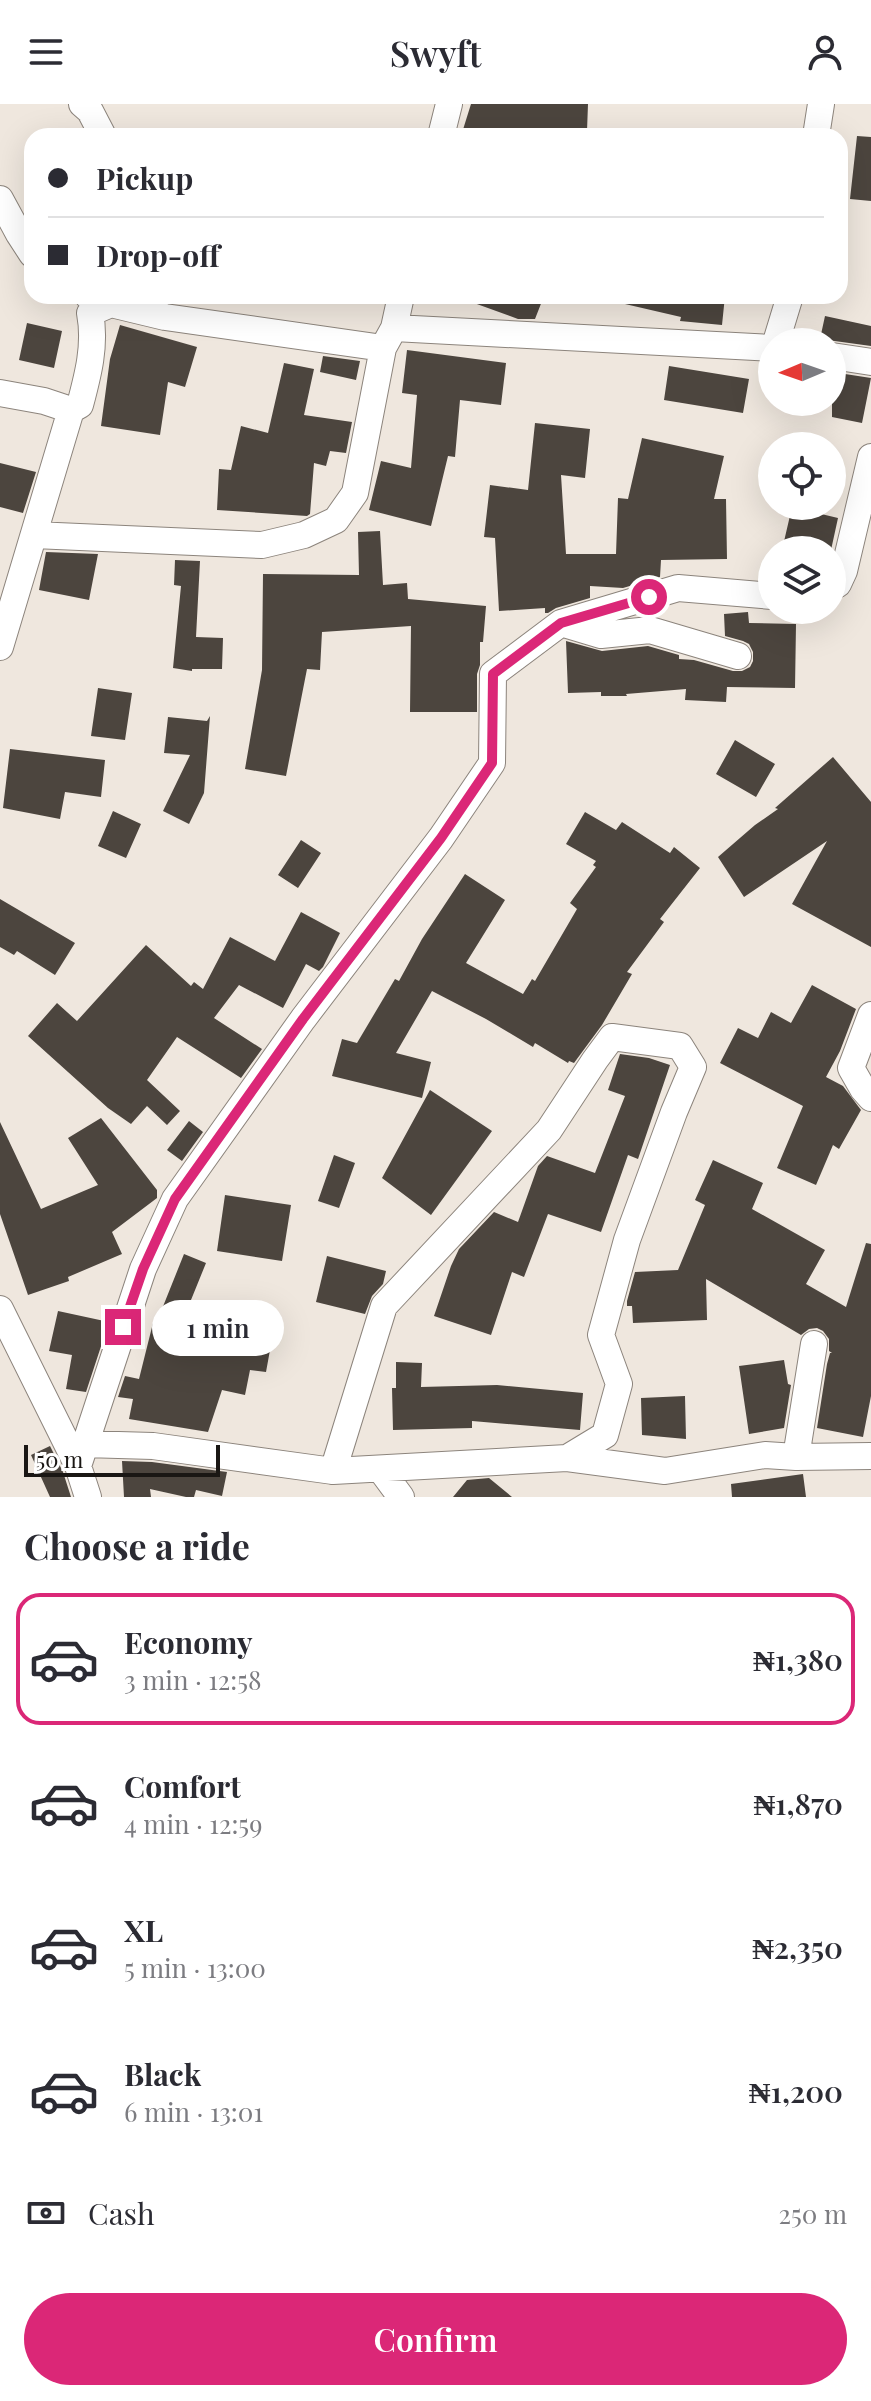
<!DOCTYPE html>
<meta charset="utf-8">
<style>
:root{--surface:#fff;--page:#f2f2f3;--text:#2b2b33;--muted:#7c7c81;--line:#e1e1e2;--accent:#db2777}
body{margin:0;font-family:"Playfair Display",serif;background:var(--page);color:var(--text);height:100vh;display:flex;flex-direction:column;font-size:30px;white-space:nowrap}
*{box-sizing:border-box;margin:0}
p{font-size:26px;color:var(--muted)}
.icon{flex:none;width:44px;height:44px;fill:none;stroke:currentColor;stroke-width:2;stroke-linecap:round;stroke-linejoin:round}
.map{position:relative;height:1393px;overflow:hidden}
.drawer{display:flex;flex-direction:column;background:var(--surface);flex:1}
.drawer>*{flex:none}
.guide{position:absolute;left:24px;top:24px;width:824px;height:176px;border-radius:24px;box-shadow:0 8px 32px #0002;display:grid;align-content:center;height:176px;padding:0 24px;background:var(--surface)}
.needle{width:52px;rotate:268deg}
.controls{position:absolute;left:758px;top:224px;display:grid;gap:16px}
.controls a{display:grid;place-items:center;width:88px;height:88px;border-radius:50%;background:var(--surface);box-shadow:0 8px 32px #0002;font-size:40px}
.scale{position:absolute;left:24px;bottom:20px;width:196px;box-sizing:border-box;padding-left:8px;border:4px solid #1a1714;border-top:0;font-size:22px;line-height:28px;white-space:nowrap;color:#1a1714;-webkit-text-stroke:6px #fff;paint-order:stroke}
.end{position:absolute;width:36px;height:36px;margin:-18px;border:10px solid #db2777;background:#fff;box-shadow:0 0 0 4px #fff}
.from{border-radius:50%}
.bubble{position:absolute;height:56px;border-radius:28px;background:var(--surface);box-shadow:0 8px 32px #0002;font-size:26px;font-weight:600;line-height:56px;text-align:center}
.guide b{display:flex;align-items:center;gap:28px;height:76px;font-size:30px}
.guide b+b{border-top:2px solid var(--line)}
.guide i{width:20px;height:20px;background:var(--text)}
ul{padding:0;list-style:none}
li{display:flex;align-items:center;gap:24px;height:132px;margin:0 16px 12px;padding:0 8px;border:4px solid transparent;border-radius:24px}
li div{flex:1}
li b{display:block;font-size:30px}
li em{font-style:normal;font-weight:600}
li.on{border-color:var(--accent)}
li>.icon{width:72px;height:72px;stroke-width:1.5}
h2{padding:0 24px;font-size:36px;line-height:96px}
.pay{display:flex;align-items:center;gap:20px;height:88px;padding:0 24px;font-size:30px}
.pay p{margin-inline-start:auto}
.button{display:flex;gap:16px;margin-top:auto;padding:16px 24px}
.button a{flex:1;height:92px;border-radius:48px;background:var(--accent);color:#fff;font-size:32px;font-weight:600;line-height:92px;text-align:center}
header{display:flex;justify-content:space-between;align-items:center;height:104px;padding:0 24px;background:var(--surface);font-size:36px;font-weight:600}
.map>svg:first-child{display:block}
.building{fill:#4c453e}
.lines{fill:none;stroke-linecap:round;stroke-linejoin:round}
.minor-casing{stroke:#8c847c;stroke-width:28}
.minor{stroke:#fff;stroke-width:26}
.route{stroke:#db2777;stroke-width:10}
</style>
<header><svg class="icon" aria-label="menu" viewBox="0 0 24 24"><path d="M4 6h16M4 12h16M4 18h16"/></svg>Swyft<svg class="icon" aria-label="person" viewBox="0 0 24 24"><circle cx="12" cy="8" r="4"/><path d="M4 21q1-7 8-7t8 7"/></svg></header>
<div class="map">
<svg width="871" height="1393" viewBox="0 0 871 1393">
<rect width="100%" height="100%" fill="#efe7de"/>
<path class="building" d="M471,0h117l-1,27 -74,-2 -2,7h-50z
M857,32l14,1v64l-21,-2z
M463,192h81l-9,23h-17l-55,-20z
M626,192h99l-3,29 -42,-4 1,-4 -56,-13z
M825,212l46,10v20l-51,-7z
M27,219l35,8 -8,37 -35,-8z
M120,221l77,22 -12,40 -17,-5 -8,53 -59,-9 9,-67z
M407,246l99,13 -5,42 -41,-5 -5,57 -7,-1 -17,70 -62,-16 12,-49 30,7 6,-73 -15,-2z
M323,252l37,5 -4,19 -36,-8z
M284,259l30,6 -10,46 48,7 -6,31 -16,-2 -4,15 -12,-3 -4,51 -3,2 -90,-6 2,-41 12,1 10,-44 27,7z
M669,262l80,13 -6,34 -79,-13z
M832,268l39,6 -9,45 -30,-6z
M535,319l55,6 -5,49 -24,-3 5,79h50l2,-56 10,1 14,-61 82,18 -10,43h12l1,60 -66,1 -1,17 -37,11 -33,-2v12l-34,10 -8,5h-3v-5l-46,3 -4,-73 -11,-1 6,-52 38,5z
M0,359l36,9 -13,41 -23,-6z
M792,403l46,11 -7,32h-49z
M380,427l3,54 24,-2 1,16 78,7 -3,36h-3v23l-3,9v38h-67l1,-86 -89,6 -2,38 -13,-1 -21,107 -41,-7 17,-99 1,-96 96,1 -1,-43z
M46,448l52,2 -9,46 -50,-10z
M175,456l25,1 -4,76 27,1 -1,31h-30v2l-19,-3 8,-82 -7,-1z
M748,508l1,11 47,1 -1,64 -68,-1 -1,15 -41,-2 1,-11 -60,5 1,2h-26v-4l-33,1 -2,-52 36,10 46,-5 31,9v4l15,1 39,11h9l8,-4 3,-6v-9l-4,-8 -6,-3 -18,-5 -1,-22z
M98,584l34,5 -7,47 -34,-4z
M210,612l-6,77 -15,31 -26,-13 27,-56 -26,-2 4,-36 39,4z
M735,636l40,24 -19,33 -40,-23z
M10,645l95,11 -4,37 -36,-5 -5,27 -57,-11z
M833,653l38,45v145l-79,-43 35,-63 -83,56 -26,-40 37,-32 23,-16 -3,-1z
M113,707l28,13 -15,34 -28,-12z
M585,708l31,18 6,-8 48,31 4,-6 26,21 -40,51 4,3 -37,50 5,2 -30,51 -28,38 -5,-2 -1,2 -33,-20 -2,4 -47,-28 -54,-28 -36,62 35,9 -9,36 -90,-22 10,-37 15,4 38,-64 4,2 23,-42 43,-65 40,26 -39,63 57,31 9,-15 3,2 42,-72 -7,-6 26,-36 -3,-2 3,-4 -30,-17z
M301,736l20,13 -23,35 -20,-13z
M0,795l75,44 -20,32 -38,-24 -3,4 -14,-8z
M301,808l39,21 -17,34 -4,4 -13,-7 -23,44 -44,-23 -25,33 48,31 -21,29 -64,-41 -30,43 33,31 -13,14 -20,-19 -16,18 -23,-16 -80,-72 29,-33 20,18 69,-76 45,41 3,-4 9,7 27,-52 45,24z
M812,881l44,24 -16,42 -14,26 17,9 18,24 -22,39 -6,-4 -17,40 -39,-17 26,-62 -83,-43 18,-35 20,10 13,-26 20,11z
M620,950l29,4 21,7 -32,94 -10,-4 -27,77 -53,-18 -24,63 -12,-5 -21,63 -57,-19 17,-50 8,-17 35,-37 24,10 20,-56 9,-10 48,17 30,-77 -17,-6z
M430,986l62,41 -61,84 -49,-37z
M101,1014l56,72v8l-45,34 10,22 -54,23 1,4 -41,14 -28,-81v-92l41,87 57,-24 -30,-47z
M189,1017l14,11 -21,29 -15,-11z
M334,1051l21,8 -16,45 -21,-7z
M713,1056l50,23 -11,26 73,41 -19,34 40,23 20,-64 5,1v152l-8,41 -46,-9 10,-64 3,-11h2l-3,-2v-12l-6,-8 -6,-3 -8,1 -8,6 -95,-56 1,41 -74,3 -1,-17h-5v-5l8,-29 43,-2 27,-65 -10,-5z
M225,1091l66,10 -9,56 -65,-10z
M184,1150l22,9 -28,69 92,18 -4,22 -16,-2 -5,25 -23,-5 -14,42 -79,-13 4,-20 -15,-2 7,-21 14,3 14,-56 3,1z
M327,1152l59,15 -3,13 -11,12 -7,18 -49,-12z
M58,1207l51,11 -23,70 -20,-3 6,-34 -23,-4z
M784,1256l4,24 3,1 -7,43 -35,6 -10,-68z
M396,1258l26,1 -1,24 76,-2 86,8 -3,37 -108,-9v7l-79,2 -1,-42h4z
M685,1292l1,43 -44,-4 -1,-37z
M50,1342l13,26 8,25h-21l-19,-42z
M122,1357l30,1 75,10 -5,24 -26,-6 -2,7h-8l-36,-8 1,8h-27z
M803,1370l3,23h-74l-1,-13z
M489,1374l23,19h-59l14,-17z"/>
<g class="lines">
<defs>
<path id="minor" d="M82,0l8,7 13,25
M441,32l8,-32
M816,32l5,-32
M0,95l19,35 13,20
M88,192l23,8 54,13 218,31
M394,224l378,20
M776,238l14,-46
M832,252l39,6
M0,289l44,8 27,9 -71,237
M71,306l9,-5c8,-30 16,-60 10,-92l21,-9v-8
M34,431l228,10 42,-10 32,-15 19,-27 28,-145 11,-20 7,-32
M832,483l6,-3 6,-13 27,-114
M561,519l40,12 49,-5 88,26
M871,911l-20,53 12,21 8,9
M0,1205l78,157 10,31
M84,1340l69,2 180,25 234,-13 98,13 100,-16 31,2 75,-1
M796,1353l18,-113
M78,1362l65,-197 32,-70 128,-180 138,-181 51,-75 1,-89 68,-51 117,-35 94,8
M381,1366l20,27
M333,1367l51,-165 165,-176 46,-70 17,-23 68,9 13,21 -19,45 -47,128 -26,95 18,49 -14,51 -38,23"/>
</defs>
<use href="#minor" class="minor-casing"/>
<use href="#minor" class="minor"/>
</g>
<g class="lines">
<path class="route" d="M123,1223l20,-58 32,-70 128,-180 138,-181 51,-75 1,-89 68,-51 88,-26"/>
</g>
</svg>
<div class="controls">
<a><svg class="needle" viewBox="-14 -14 28 28"><path d="M0-13l5 13h-10z" fill="#e53935"/><path d="M0 13l5-13h-10z" fill="#7c7c81"/></svg></a>
<a><svg class="icon" aria-label="locate" viewBox="0 0 24 24"><circle cx="12" cy="12" r="6"/><path d="M12 2v4M12 18v4M2 12h4M18 12h4"/></svg></a>
<a><svg class="icon" aria-label="layers" viewBox="0 0 24 24"><path d="M12 4l9 5-9 5-9-5zM3 14l9 5 9-5"/></svg></a>
</div>
<div class="scale">50 m</div>
<i class="end from" style="left:649px;top:493px"></i>
<i class="end" style="left:123px;top:1223px"></i>
<div class="bubble" style="left:152px;top:1196px;width:132px">1 min</div>
<div class="guide">
<b><i class="from"></i>Pickup</b>
<b><i></i>Drop-off</b>
</div>
</div>
<section class="drawer">
<h2>Choose a ride</h2>
<ul>
<li class="on"><svg class="icon" aria-label="car" viewBox="0 0 24 24"><path d="M5 17H2v-5l4-1 3-4h7l3 4 3 1v5h-3M9 17h6M6 11h13"/><circle cx="7" cy="17" r="2"/><circle cx="17" cy="17" r="2"/></svg><div><b>Economy</b><p>3 min · 12:58</p></div><em>₦1,380</em></li>
<li><svg class="icon" aria-label="car" viewBox="0 0 24 24"><path d="M5 17H2v-5l4-1 3-4h7l3 4 3 1v5h-3M9 17h6M6 11h13"/><circle cx="7" cy="17" r="2"/><circle cx="17" cy="17" r="2"/></svg><div><b>Comfort</b><p>4 min · 12:59</p></div><em>₦1,870</em></li>
<li><svg class="icon" aria-label="car" viewBox="0 0 24 24"><path d="M5 17H2v-5l4-1 3-4h7l3 4 3 1v5h-3M9 17h6M6 11h13"/><circle cx="7" cy="17" r="2"/><circle cx="17" cy="17" r="2"/></svg><div><b>XL</b><p>5 min · 13:00</p></div><em>₦2,350</em></li>
<li><svg class="icon" aria-label="car" viewBox="0 0 24 24"><path d="M5 17H2v-5l4-1 3-4h7l3 4 3 1v5h-3M9 17h6M6 11h13"/><circle cx="7" cy="17" r="2"/><circle cx="17" cy="17" r="2"/></svg><div><b>Black</b><p>6 min · 13:01</p></div><em>₦1,200</em></li>
</ul>
<div class="pay"><svg class="icon" aria-label="cash" viewBox="0 0 24 24"><path d="M3 7h18v10H3z"/><circle cx="12" cy="12" r="2"/></svg>Cash<p>250 m</p></div>
<div class="button"><a>Confirm</a></div>
</section>
